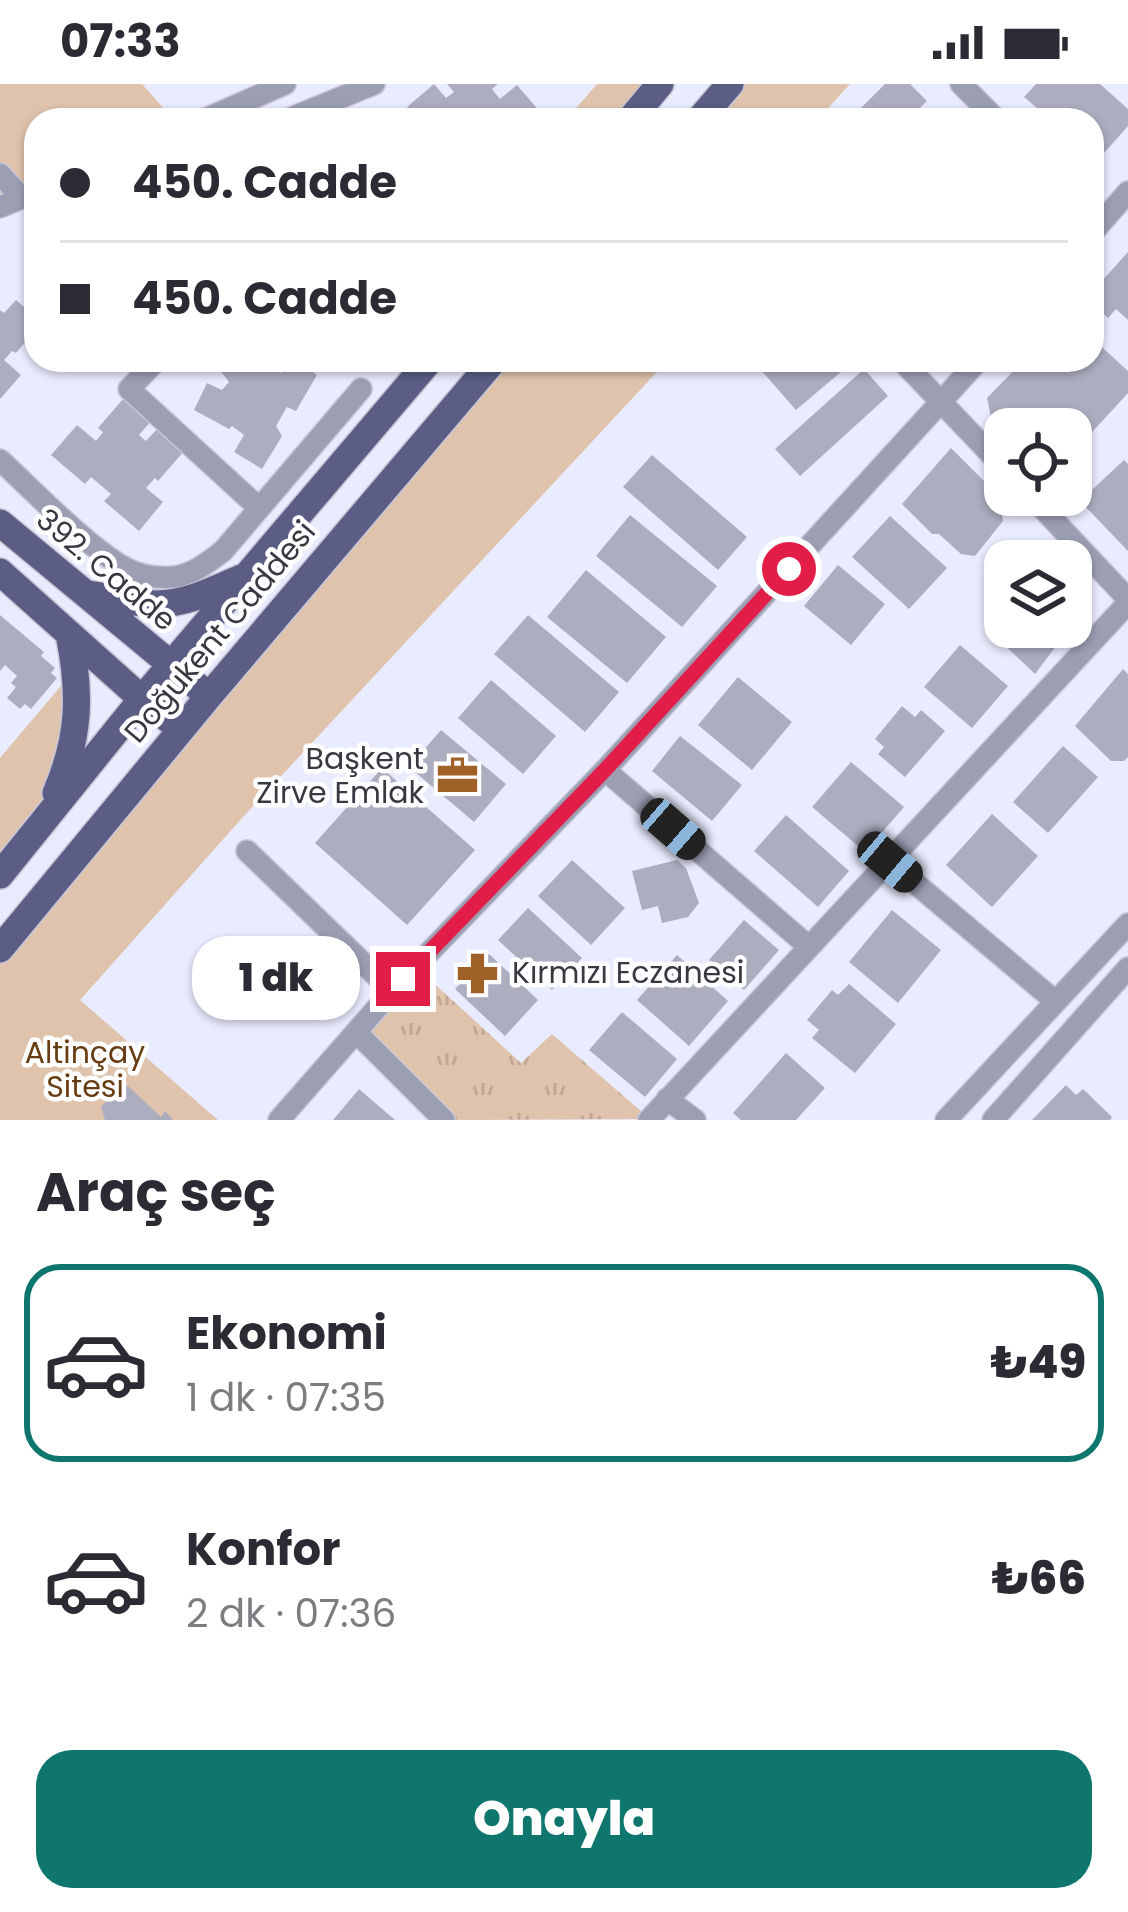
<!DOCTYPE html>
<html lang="tr">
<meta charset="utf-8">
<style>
:root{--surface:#fff;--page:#f7f7f7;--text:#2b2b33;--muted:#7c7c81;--line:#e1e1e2;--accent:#0f766e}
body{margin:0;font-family:Poppins,sans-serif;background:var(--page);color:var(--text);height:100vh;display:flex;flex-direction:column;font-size:45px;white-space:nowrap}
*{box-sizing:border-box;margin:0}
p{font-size:39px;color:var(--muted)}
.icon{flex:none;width:66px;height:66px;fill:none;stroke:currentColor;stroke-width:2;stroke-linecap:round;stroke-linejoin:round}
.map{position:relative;height:1036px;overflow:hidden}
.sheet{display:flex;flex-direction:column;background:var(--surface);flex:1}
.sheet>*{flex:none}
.hud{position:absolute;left:24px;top:24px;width:1080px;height:264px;border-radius:36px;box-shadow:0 3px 9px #0004;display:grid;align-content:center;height:264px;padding:0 36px;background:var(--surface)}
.buttons{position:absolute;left:984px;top:324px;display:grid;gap:24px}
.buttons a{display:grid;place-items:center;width:108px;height:108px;border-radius:24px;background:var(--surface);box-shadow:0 3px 9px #0004;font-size:60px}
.end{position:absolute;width:54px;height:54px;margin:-27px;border:15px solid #e11d48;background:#fff;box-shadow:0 0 0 6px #fff}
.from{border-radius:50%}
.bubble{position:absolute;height:84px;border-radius:36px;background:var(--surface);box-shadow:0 3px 9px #0004;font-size:39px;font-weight:800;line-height:84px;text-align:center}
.car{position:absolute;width:36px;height:72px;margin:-36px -18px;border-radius:15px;box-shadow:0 0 9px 3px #0007;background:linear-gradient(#222 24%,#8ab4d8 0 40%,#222 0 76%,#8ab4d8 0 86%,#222 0)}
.hud b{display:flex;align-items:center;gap:42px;height:114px;font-size:45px}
.hud b+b{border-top:3px solid var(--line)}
.hud i{width:30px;height:30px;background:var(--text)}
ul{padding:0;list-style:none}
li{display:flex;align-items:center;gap:36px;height:198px;margin:0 24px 18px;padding:0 12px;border:6px solid transparent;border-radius:36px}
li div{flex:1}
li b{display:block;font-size:45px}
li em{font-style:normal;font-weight:800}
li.active{border-color:var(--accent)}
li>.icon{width:108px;height:108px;stroke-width:1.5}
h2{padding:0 36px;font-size:54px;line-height:144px}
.primary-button{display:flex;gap:24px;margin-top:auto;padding:24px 36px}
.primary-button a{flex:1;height:138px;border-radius:36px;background:var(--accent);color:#fff;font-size:48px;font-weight:800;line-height:138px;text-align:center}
.status{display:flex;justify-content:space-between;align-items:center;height:84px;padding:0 60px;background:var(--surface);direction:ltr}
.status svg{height:33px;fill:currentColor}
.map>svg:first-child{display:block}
.green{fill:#e0c3ad}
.park{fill:url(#park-tufts)}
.building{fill:#acaec0}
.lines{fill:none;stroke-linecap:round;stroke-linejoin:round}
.minor-casing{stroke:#c6c7d8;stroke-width:24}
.major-casing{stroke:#c6c7d8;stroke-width:30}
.minor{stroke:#9c9eb4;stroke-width:21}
.major{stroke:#5b5d84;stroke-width:27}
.route{stroke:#e11d48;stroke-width:15}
.labels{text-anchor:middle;stroke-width:9;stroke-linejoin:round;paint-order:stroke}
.street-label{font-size:30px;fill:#383940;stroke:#fff}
.poi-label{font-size:30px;fill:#383940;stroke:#fff;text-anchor:end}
.park-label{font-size:30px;fill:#683c12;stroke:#fff}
</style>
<div class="status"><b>07:33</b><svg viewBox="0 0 49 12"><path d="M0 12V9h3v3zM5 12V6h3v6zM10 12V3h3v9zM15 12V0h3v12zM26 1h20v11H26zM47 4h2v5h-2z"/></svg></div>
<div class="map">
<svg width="1128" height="1036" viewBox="0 0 1128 1036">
<defs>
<pattern id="park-tufts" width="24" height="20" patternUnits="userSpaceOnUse" patternTransform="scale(3)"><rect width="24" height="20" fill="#e0c3ad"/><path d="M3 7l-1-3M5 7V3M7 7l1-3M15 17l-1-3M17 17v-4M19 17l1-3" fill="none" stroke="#c1a896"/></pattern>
</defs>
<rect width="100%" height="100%" fill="#e9ebfe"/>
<path class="green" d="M0,0h142l32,36h-138v72l-36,15z
M597,0h63l-30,36h-64z
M730,0h120l-33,36h-118z
M494,276h174l-425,457 -163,183 138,120h-218v-171z
M76,584l-6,94 -70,113v-117z"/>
<path class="park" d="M415,882l106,97 31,-29 98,85 -206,1 -88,-88z"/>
<path class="building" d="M434,0l12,14 8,-6 -7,-8h51l-6,5 8,10 17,-14 24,28 -8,7h-114l-12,-13z
M885,0h25l17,17 -19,19h-59z
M1036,0h64l28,25v17l-31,35 -5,-4v-37h-41l-27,-23z
M1128,168v68l-12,-11 -8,9 -16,-15v-11z
M16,216l20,17v13l-20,23 -4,-2 -8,9 17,15 -21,24v-89l4,3z
M1092,254l36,33v22l-57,62v-26h-66v5l-13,-12 -5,-24 37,-38h68z
M224,276h47l-4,5 14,8 10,-13h5l21,15 -21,36 -9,-4 -11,19 6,10 -20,33 -28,-17 10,-17 -12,-9 -3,3 -35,-19 13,-27 15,7 7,-8 -10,-13z
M772,276h71l5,6 -52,44 -35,-40z
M864,285l24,27 -88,80 -25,-27z
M124,314l27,23 -12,14 7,6 12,-13 27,22 -27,31 -3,-3 -9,10 17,14 -24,29 -35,-30 7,-7 -20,-17 -6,7 -34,-29 26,-30 19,16 7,-9 -5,-4z
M951,364l46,46 4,15 2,12 -28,35 -14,-2 -22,-20h-7l-30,-30z
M652,371l95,82 -29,33 -95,-83z
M1124,376l4,4v87l-48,-50z
M630,431l87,71 -35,41 -86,-71z
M890,432l57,52 -38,41 -57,-52z
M1017,456l25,21h-37v34l-17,-14z
M838,481l47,39 -34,41 -47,-39z
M586,486l80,67 -39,46 -80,-66z
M0,531l44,37 -3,4 14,12 -4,5 6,5 -26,31 -6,-5 -5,5 -13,-11 9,-11 -5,-4 6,-7 -12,-11 -5,6z
M528,531l91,77 -34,40 -91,-78z
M1006,543h26l5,5 5,-2v-3h26l-2,6 -31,41 -36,-34z
M960,561l48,41 -36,42 -48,-41z
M1123,585l5,5v83l-4,4h-13l-36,-35z
M738,593l54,45 -40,48 -54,-45z
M491,596l65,56 -33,38 -65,-56z
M902,622l13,11 6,-7 24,21 -40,46 -27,-23 6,-7 -9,-8z
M441,646l65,54 -32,38 -65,-55z
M680,652l62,49 -30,36 -60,-50z
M1063,662l35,31 -50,56 -35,-31z
M851,678l53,45 -39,45 -53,-45z
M382,684l93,82 -68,75 -92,-82z
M992,730l46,42 -46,51 -46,-42z
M786,731l63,56 -31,36 -64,-56z
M572,776l53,48 -34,37 -53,-49z
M677,776l9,8 13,35 -11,14 -26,6 -4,-17 -16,4 -10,-39z
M528,824l54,50 -30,32 -54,-50z
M892,826l49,40 -43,53 -49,-41z
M744,836l35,30 -35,40 -35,-30z
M489,870l49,46 -33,36 -50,-47z
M677,871l51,46 -39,45 -52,-46z
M849,900l47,40 -41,49 -43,-35 7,-8 -12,-10 25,-30 6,5z
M622,928l55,47 -32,38 -56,-47z
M786,969l39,35 -29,32h-55l-8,-7z
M1066,1001l10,10 7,-6 29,28 -2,3h-78z
M128,1002l33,31 4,-6 8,9h-68l-4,-13 19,-20z
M359,1005l36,31h-62z"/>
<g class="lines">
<defs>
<path id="minor" d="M961,0l36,36
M203,36l82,-36
M286,36l88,-36
M0,90l22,24
M0,123l36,-15
M1092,149l36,-41
M157,276l-28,29 130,119
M901,276l104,109
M0,376c31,28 101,102 137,113 12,4 25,5 37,4 20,-3 34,-15 49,-26l138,-162
M1030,411l98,104
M605,686l203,176
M247,767l145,140
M890,778l165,139
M356,948l88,88
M667,1015l28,21
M279,1036l113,-129 213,-221 374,-410
M649,1036l479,-517
M946,1036l182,-196
M993,1036l135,-152"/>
<path id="major" d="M630,36l30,-36
M699,36l31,-36
M0,439l209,173
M0,488l142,127 39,30
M87,510c22,3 46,10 69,10 30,0 58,-14 85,-26
M56,709c24,-56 25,-100 13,-159
M0,791l142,-176 288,-339
M0,865l209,-253 285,-336"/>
</defs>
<use href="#minor" class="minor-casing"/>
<use href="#major" class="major-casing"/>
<use href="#minor" class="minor"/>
<use href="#major" class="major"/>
</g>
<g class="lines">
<path class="route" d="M403,895l202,-209 184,-201"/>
</g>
<defs>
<symbol id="office-bare" viewBox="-9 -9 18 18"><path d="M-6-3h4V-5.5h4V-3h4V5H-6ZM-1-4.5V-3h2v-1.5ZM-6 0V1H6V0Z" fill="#9f6127" stroke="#fff" stroke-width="2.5" paint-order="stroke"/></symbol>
<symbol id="pharmacy-bare" viewBox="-9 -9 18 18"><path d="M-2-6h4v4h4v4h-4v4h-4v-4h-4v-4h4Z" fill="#9f6127" stroke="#fff" stroke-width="2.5" paint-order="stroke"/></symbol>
</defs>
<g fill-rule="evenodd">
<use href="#office-bare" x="428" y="662" width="59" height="59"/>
<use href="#pharmacy-bare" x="448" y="860" width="59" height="59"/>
</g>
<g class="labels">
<g class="street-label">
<text transform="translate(106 486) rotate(40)" y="10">392. Cadde</text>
<text transform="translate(220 548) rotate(-50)" y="10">Doğukent Caddesi</text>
</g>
<g class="poi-label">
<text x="424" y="685">Başkent<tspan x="424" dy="34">Zirve Emlak</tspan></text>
<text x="512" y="899" text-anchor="start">Kırmızı Eczanesi</text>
</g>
<g class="park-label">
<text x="85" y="979">Altinçay<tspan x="85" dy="34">Sitesi</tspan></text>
</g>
</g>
</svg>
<div class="buttons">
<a><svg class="icon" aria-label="locate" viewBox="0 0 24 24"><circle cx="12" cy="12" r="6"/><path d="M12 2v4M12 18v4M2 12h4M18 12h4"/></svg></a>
<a><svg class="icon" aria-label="layers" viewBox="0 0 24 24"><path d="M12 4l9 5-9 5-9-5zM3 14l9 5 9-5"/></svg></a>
</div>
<i class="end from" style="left:789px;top:485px"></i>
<i class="end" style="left:403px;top:895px"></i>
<div class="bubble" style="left:192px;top:852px;width:168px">1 dk</div>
<i class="car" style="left:673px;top:745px;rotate:131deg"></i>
<i class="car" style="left:890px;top:778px;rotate:130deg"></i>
<div class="hud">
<b><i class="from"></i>450. Cadde</b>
<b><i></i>450. Cadde</b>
</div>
</div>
<section class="sheet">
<h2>Araç seç</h2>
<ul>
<li class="active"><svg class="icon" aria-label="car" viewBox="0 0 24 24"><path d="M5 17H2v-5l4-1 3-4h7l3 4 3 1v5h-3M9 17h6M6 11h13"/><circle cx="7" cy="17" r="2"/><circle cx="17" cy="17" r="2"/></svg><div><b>Ekonomi</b><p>1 dk · 07:35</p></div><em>₺49</em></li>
<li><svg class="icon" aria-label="car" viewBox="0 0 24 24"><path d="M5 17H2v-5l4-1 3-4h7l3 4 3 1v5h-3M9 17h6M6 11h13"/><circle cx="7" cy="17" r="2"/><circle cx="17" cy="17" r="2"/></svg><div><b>Konfor</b><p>2 dk · 07:36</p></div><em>₺66</em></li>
</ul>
<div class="primary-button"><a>Onayla</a></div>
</section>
